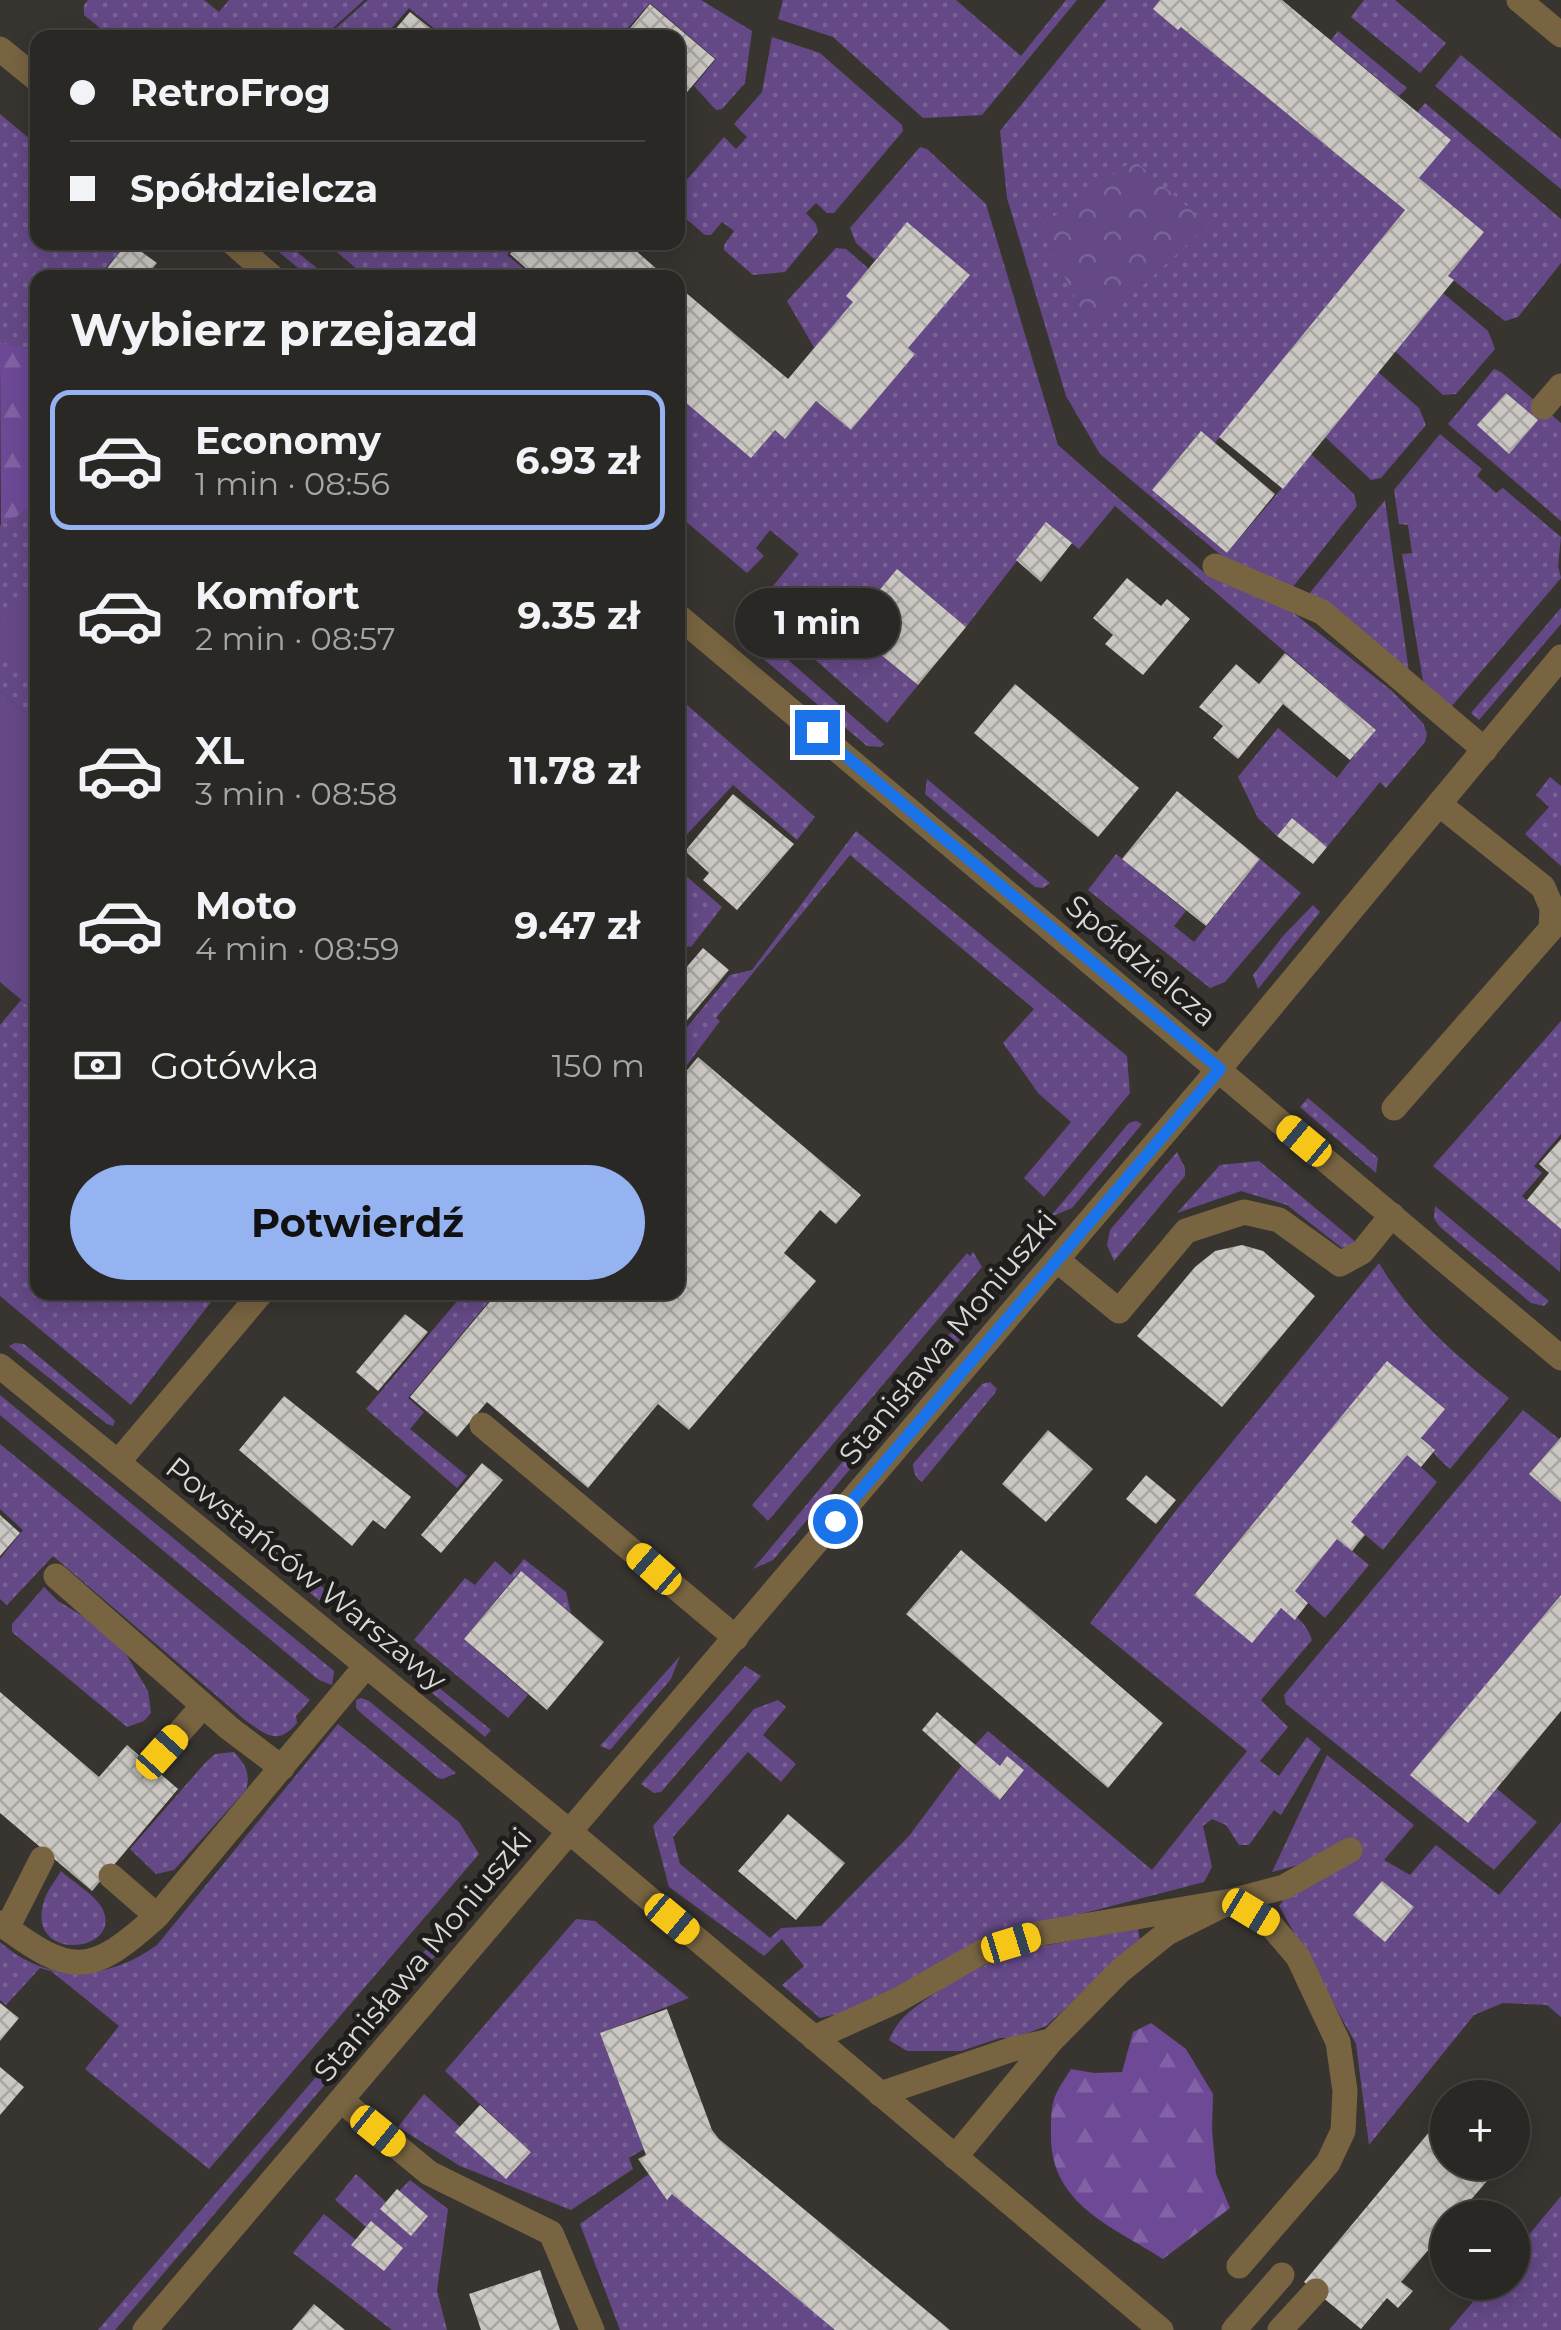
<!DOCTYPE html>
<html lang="pl">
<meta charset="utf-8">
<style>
:root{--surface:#2a2825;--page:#363432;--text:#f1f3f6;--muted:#a5a6a7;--line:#464442;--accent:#95b2f1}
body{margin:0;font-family:Montserrat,sans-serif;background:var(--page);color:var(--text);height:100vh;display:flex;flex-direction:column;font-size:38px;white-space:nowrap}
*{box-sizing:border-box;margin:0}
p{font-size:32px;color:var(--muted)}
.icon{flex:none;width:55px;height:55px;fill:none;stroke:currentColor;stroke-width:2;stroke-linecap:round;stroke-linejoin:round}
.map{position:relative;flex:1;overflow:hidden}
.panel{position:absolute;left:30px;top:270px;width:655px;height:1030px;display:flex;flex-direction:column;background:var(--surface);border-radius:20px;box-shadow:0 5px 25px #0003,0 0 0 2px var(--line)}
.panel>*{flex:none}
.hud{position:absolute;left:30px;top:30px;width:655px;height:220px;border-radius:20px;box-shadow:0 5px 25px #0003,0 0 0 2px var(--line);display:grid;align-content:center;height:220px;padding:0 40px;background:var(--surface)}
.fabs{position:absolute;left:1430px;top:2080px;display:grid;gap:20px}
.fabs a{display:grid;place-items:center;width:100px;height:100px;border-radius:50%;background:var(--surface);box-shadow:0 5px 25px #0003,0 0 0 2px var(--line);font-size:50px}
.end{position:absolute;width:45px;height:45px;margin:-22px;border:12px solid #1a73e8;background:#fff;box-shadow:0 0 0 5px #fff}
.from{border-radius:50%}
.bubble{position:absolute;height:70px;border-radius:35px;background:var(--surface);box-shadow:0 5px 25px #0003,0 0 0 2px var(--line);font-size:32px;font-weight:700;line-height:70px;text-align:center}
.car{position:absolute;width:30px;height:60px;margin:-30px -15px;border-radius:12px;box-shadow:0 0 8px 2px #0007;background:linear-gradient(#f5c518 24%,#345 0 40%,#f5c518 0 76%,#345 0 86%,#f5c518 0)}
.hud b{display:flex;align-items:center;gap:35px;height:95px;font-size:38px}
.hud b+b{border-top:2px solid var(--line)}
.hud i{width:25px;height:25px;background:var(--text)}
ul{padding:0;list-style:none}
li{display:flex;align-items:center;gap:30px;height:140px;margin:0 20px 15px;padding:0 20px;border:5px solid transparent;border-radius:20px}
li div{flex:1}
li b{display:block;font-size:38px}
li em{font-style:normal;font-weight:700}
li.current{border-color:var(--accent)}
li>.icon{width:90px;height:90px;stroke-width:1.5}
h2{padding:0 40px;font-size:45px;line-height:120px}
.pay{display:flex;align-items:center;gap:25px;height:110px;padding:0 40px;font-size:38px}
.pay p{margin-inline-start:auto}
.action{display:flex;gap:20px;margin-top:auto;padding:20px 40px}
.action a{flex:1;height:115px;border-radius:60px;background:var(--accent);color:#111;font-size:40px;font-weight:700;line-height:115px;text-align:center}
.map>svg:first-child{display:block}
.grass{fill:url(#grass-dots)}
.forest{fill:url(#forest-firs)}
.park{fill:url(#park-crowns)}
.pitch{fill:#654987}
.building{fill:url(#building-cross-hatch)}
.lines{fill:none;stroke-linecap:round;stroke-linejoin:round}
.lane{stroke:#786441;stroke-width:25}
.street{stroke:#786441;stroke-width:25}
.route{stroke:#1a73e8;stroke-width:12}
.labels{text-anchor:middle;stroke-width:10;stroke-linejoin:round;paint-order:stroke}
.street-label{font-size:30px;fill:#dad8d5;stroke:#1e1d1b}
</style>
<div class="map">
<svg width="1561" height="2330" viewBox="0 0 1561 2330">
<defs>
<pattern id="grass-dots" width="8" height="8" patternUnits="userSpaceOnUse" patternTransform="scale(2.5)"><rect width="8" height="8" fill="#654987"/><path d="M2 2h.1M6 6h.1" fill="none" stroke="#7a6297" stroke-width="1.8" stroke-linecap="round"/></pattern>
<pattern id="forest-firs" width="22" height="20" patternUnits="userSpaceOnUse" patternTransform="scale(2.5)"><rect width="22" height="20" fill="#6d4996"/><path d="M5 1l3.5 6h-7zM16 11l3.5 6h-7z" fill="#8162a4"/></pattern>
<pattern id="park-crowns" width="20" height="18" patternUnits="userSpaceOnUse" patternTransform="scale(2.5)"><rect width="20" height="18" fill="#654987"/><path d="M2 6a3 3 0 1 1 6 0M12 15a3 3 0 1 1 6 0" fill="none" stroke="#7a6297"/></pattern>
<pattern id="building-cross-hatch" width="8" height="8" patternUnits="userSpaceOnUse" patternTransform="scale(2.5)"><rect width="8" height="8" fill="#cbc7c2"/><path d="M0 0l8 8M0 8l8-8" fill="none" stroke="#a8a6a2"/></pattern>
</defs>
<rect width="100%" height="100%" fill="#383531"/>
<path class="grass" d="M88,0h116l15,12 10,-12h135l-42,38 -211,-1 -27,-22v-10z
M368,0h333l51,31 -7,52 -23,26 -6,1 -22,-24 22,-27 -66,-56 -30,34h-179l1,-2 -33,-27 -25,29h-58z
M783,0h173l65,56 45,-56h11l-95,115 -59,3 -90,-81 -55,-18z
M1106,0h54l-6,9 24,21 3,-3 224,183 -190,233 -15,-11 -48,58 75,63 84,-99 43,40 3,12 -65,82 -70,-32 -122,-102 -34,-58 -59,-198 -7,-67z
M1364,0h31l51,43 -26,30 -69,-56z
M1338,31l69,57 -8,8 -68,-56z
M772,37l48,16 82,72 1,6 -69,82h-7l-11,-10 -10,10 10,11 2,8 -33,40 -32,3 -29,-25v-5l10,-14 -12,-9 -11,13h-6l-27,-23v-22l46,-53 12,12 11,-12 -13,-13 28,-32z
M1461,55l100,84v50l-126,-103z
M1425,103l136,116v44l-43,54 -13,4 -57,-45 36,-44 -65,-54 32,-38 -34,-27z
M0,114l37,31 1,97 90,1 -31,34 -59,1 -1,75 -5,-2 -32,20z
M920,147l7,2 59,55 72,241 151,132 82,34 101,80 31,32 4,11 -2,8 -39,46 -6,-6 -53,65 -35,-29 -15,18 -19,-18 -20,-41 40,-49 59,50 38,-49 -260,-223 -36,43 -33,-26 -80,104 -69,-57 -48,58 69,57 -31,38 -108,-95 -10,-37 30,-37 -29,-24 -14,18 8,8 -17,17 -69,-58v-120l73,61 24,-28 10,10 31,-37 36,28 61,-74 -6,-6 1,-125 -33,36 -19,-17 -6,-15z
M373,242l144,1 -10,12 27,22h-171l1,-2 -38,-32h39l4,3z
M268,243h18l42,34h-19z
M836,248l10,1 23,20 -15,33 -39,47 -28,-48z
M1443,293l45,38 7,18 -39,45 -13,1 -48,-44z
M1494,369l7,3 60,51v98l-113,-97z
M1378,372l41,36 7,17 -45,53 -10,2 -46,-43z
M1440,434l42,35 -5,7 19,17 7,-5 58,49 -3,29 3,12 -110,129 -28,-26 -21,-127 10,-1 -4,-28 -9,-1 -5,-34z
M37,496v227l-37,-32v-166l25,-14z
M1385,500l24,172 -100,-78z
M1561,608v16l-82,96 -8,-7z
M762,637l122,107 -3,3 -14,-1 -125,-105z
M678,697l137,120 -18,23 -64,-55 -55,59z
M1550,777l11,9v80l-36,-32 24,-27 -13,-12z
M927,779l123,104 -7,5 -8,-1 -110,-93z
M856,831l271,225 3,37 -86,104 -20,-19 47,-56 -33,-29 -35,-50 31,-34 -184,-154 -134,163 4,3 -42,56v-39l52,-63 22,-5z
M1116,854l70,57 -12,15 20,16 66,-83 41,34 -76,89 -15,6 -122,-98z
M678,869l44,38 -31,40 -13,-3z
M1076,905l89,74 2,12 -3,3 -92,-76z
M1313,905l7,7 -62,77 -5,-14 30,-39z
M21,1000l16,13 1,279 180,1 -87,112 -131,-109v-271z
M1561,1021v113l-27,32 8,7 -20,23 39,33 -1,43 -127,-106z
M1308,1098l70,60 -2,15 -76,-66z
M1136,1121l6,3 -70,84 -22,9 79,-94z
M1177,1152l8,16v8l-71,85 -7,-16 3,-15z
M1259,1161l98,82 -15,5 -55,-43 -46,-14 -64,22 43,-48z
M1435,1206l114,95 -5,5 -13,-3 -91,-76 -6,-9z
M973,1252l9,15 -214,254 -16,-16 215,-252 3,3z
M1379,1263c33,56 80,95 130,135l-59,71c-34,-28 -46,-68 -63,-107l-193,232c40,11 104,0 118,46l-51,60 27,27 -28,34 19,15 28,-39 14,12 -40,66 -7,-5 -25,35h-10l-13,-20 -14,-6 -9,7 9,41 -8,15 -181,47 -160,79 -43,10 -38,-33 22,-19 -22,-27 -18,17 -95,-69 -16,-61 101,-117 24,-9 8,7 -23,28 33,29 -15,18 -33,-30 -75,85 7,27 90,74 11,-10 40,-2 88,-90 53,-71 39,35 23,-30 -17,-14 -7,10 -25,-21 13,-14 164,139 95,-119 -157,-128 88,-115z
M1004,1268l-4,23 -89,108 -11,5 -4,-5z
M464,1293h32l-88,105 16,14 -14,17 57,47 -10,12 -91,-79z
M15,1343l9,1 86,72 5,5 -2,5 -6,-2 -98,-78z
M990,1382l7,7 -2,4 -73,89c-6,-3 -9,-11 -9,-18l69,-80z
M0,1395l334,276 -2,14 -13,-5 -319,-265z
M1523,1410l36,29 -30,35 32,28v93l-150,180 56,48 29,-35 41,34 -43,48 -208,-166 -2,-9z
M873,1425l7,9 -107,126 -20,9z
M0,1444l310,256 -14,16 1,7c-19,23 -31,12 -52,-3l-192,-164 -46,49 -7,-6v-40l23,-29 -23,-21z
M1407,1454l30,28 -54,68 -33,-28z
M198,1492l8,1 121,98 3,8 -5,6 -131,-108z
M1337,1538l32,27 -44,53 -30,-27z
M524,1559l42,33 5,21 -51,-42 -56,68 64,56 -20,23 -94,-78 51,-62 10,7 20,-24 16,14z
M44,1587l14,14 38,23 30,30 22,37 3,22 -7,8 -17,6 -115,-95v-8z
M384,1643l107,87 -6,7 -106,-88z
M680,1656l-9,23 -61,71 -10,-4z
M745,1666l16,10 -100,116 -7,1 -13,-9z
M361,1698l8,3 87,72 -13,6 -5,-1 -77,-65 -5,-5v-8z
M338,1724l121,98 20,32 -270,315 -124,-100 34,-43 -68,-55 -11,-3 -34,37 -6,-5v-58c47,42 108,39 157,3z
M234,1752c11,12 17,21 12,38l-72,80 -18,4 -26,-25 75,-86 10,-9z
M1327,1755l87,70 -30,35 26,15 26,-30 63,50 62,-73v195l-14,-12 -44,-2 -29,12 -105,130 -13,-101 -77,-138 31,-44 -38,10z
M61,1871c12,11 33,23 41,37 24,46 -81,56 -57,-10 3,-9 11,-18 16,-27z
M482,1888l6,6 -373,436h-17l379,-440z
M576,1919l19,2 94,77 -88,35 43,116 -15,9 4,11 -62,41 -111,-44 -62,-39 26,-33 36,33 47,51 24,-26 -86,-81z
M1138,1929l2,12 -94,85 -31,12h-15l-39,13h-54l-18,-11c9,-22 23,-31 42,-44 62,-46 133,-55 207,-67z
M356,2174l30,28 -5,6 47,8 -29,-25 11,-11 38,29 -11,82 10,39h-55l-99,-77 31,-39 32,26 -4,5 32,26 -18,-44 -31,-27z
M649,2174l23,19 164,137h-216l-40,-106z
M1561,2196v134h-112l40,-47 23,-1 1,-28z"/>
<path class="forest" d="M0,342l38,11 -1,143 -12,15 -24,14z
M1151,2023l35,26 27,45 -1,36 4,44 14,34 -67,51c-51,-33 -114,-55 -112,-126 0,-34 2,-36 20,-64l23,4 28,-1 11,-40z"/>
<path class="park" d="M1134,160l74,65 -115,107 -54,-105z"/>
<path class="pitch" d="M37,583v99l-37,-31v-23z
M0,691l37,32v290l-37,-31z"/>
<path class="building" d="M1160,0h122l169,140 -32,38 65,54 -36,44 6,4 -171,209 -64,-52 186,-227 -224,-183 -3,3 -25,-21z
M650,4l65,55 -37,44v-65h-56z
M410,12l29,23 -51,3z
M907,222l63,53 -62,73 7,6 -64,76 -35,-29 -31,38 -10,-9 -24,28 -73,-62v-110l110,93 65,-77 -7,-6z
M128,242l29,21 -12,15h-46z
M519,242h107l41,36h-130l-27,-24z
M1506,393l32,27 -29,34 -32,-29z
M1201,431l74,63 -48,59 -75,-63z
M1046,522l26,21 -31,39 -25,-22z
M897,569l69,58 -48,58 -70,-57z
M1127,578l34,28 6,-7 23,20 -47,56 -38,-31 8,-9 -20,-17z
M1285,653l91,77 -26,30 -67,-56 -45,55 -25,-21 10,-12 -24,-19 37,-43 23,20z
M1015,684l124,104 -41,49 -124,-104z
M1177,791l83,68 -54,67 -84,-67z
M733,794l61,50 -57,66 -34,-30 6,-7 -24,-22z
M1292,818l35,29 -14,17 -36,-28z
M703,948l26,22 -51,61v-54z
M698,1057l163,138 -25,29 -16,-14 -36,43 32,28 -127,149 -31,-26 -70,84 -101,-86 -30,35 -47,-40 88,-105h180v-211z
M1561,1139v90l-34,-29 22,-27 -10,-9z
M1242,1245l21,6 52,45 -93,111 -85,-71 58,-69 20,-16z
M405,1314l23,18 -50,59 -22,-19z
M1387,1361l58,48 -24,29 14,12 -14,17 -14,-12 -56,67 14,13 -6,7 -7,9 -15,-12 -42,52 13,12 -11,14 -2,3 -14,-12 -29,35 -58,-48z
M284,1396l127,101 -26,32 -12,-9 -21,26 -113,-96z
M1048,1430l45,39 -47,53 -44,-38z
M1561,1437v65l-32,-28z
M482,1463l21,17 -62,73 -20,-18z
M1146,1475l30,25 -20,24 -30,-25z
M0,1515l20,18 -20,23z
M961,1550l202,173 -55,65 -202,-174z
M521,1571l83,71 -57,68 -83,-71z
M1561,1595v116l-93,112 -58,-48z
M0,1692l99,85 28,-32 51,44 -86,102 -92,-78z
M937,1712l63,54 7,-10 17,14 -24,30 -78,-70z
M788,1814l57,49 -49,57 -58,-49z
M1382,1881l32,26 -29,35 -32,-27z
M0,2003l19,15 -19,23z
M667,2009l45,121 7,9 231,191h-115l-163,-136 -5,6 -29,-41 8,-4 -46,-122z
M0,2067l24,20 -24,28z
M480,2105l51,47 -25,27 -51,-47z
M1435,2125l13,11v26h31l14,12 -24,28 10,9 -6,7h-25v9l-47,55 12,9 -15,17 -11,-10 -26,31 -57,-47z
M397,2189l31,27 -17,20 -31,-27z
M371,2221l32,27 -19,23 -33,-26z
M540,2270l20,60h-79l-12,-36z
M314,2304l31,26h-53z"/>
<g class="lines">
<path class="lane" d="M1543,407l18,-21
M1215,566l107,46 163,138
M1394,1108l157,-179 1,-21 -9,-21 -104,-83
M1057,1260l62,51 67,-80 58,-19 35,8 61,44 22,-12 30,-37
M482,1425l254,213
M118,1462l144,-170
M56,1576l173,152 53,40
M162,1752l41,-46
M111,1876l46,40 209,-250
M0,1923c71,53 90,54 157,-7
M7,1928l35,-69
M814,2038l84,-38 82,-47 62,-20 189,-32 53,-14 66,-37
M880,2094l133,-45 38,-8
M955,2157l96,-116 69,-70 47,-38 64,-32 39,23 28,33 40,85 7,49 -2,40 -15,32 -89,103
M1234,2330l48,-55
M1280,2330l36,-39"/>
<path class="street" d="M1519,0l42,35
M0,49l38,31
M232,242l41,36
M678,616l883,742
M0,1366l570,466 591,498
M342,2101l87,72 122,60 41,97
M145,2330l1074,-1261 342,-412"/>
</g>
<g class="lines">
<path class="route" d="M817,732l403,337 -385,452"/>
</g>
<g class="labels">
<g class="street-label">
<text transform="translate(1141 961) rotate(40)" y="10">Spółdzielcza</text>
<text transform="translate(948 1338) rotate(-50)" y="10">Stanisława Moniuszki</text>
<text transform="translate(306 1574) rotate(39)" y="10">Powstańców Warszawy</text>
<text transform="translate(423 1955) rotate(-50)" y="10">Stanisława Moniuszki</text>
</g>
</g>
</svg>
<div class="fabs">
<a>+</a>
<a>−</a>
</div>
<i class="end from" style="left:835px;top:1521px"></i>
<i class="end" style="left:817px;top:732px"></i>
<div class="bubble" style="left:735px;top:588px;width:165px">1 min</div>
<i class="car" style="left:1304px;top:1141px;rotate:310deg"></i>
<i class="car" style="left:654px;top:1569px;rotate:311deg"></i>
<i class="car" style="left:162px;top:1752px;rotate:42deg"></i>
<i class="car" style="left:1251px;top:1912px;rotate:121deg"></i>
<i class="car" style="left:672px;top:1919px;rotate:130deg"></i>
<i class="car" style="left:1011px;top:1943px;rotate:73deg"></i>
<i class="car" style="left:378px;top:2131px;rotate:129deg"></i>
<div class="hud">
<b><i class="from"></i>RetroFrog</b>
<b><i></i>Spółdzielcza</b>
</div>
<section class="panel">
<h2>Wybierz przejazd</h2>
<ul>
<li class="current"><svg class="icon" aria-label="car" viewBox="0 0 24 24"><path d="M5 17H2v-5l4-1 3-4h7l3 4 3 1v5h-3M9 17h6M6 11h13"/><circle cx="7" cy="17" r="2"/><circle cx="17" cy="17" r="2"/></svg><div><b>Economy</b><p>1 min · 08:56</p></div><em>6.93 zł</em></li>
<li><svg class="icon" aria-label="car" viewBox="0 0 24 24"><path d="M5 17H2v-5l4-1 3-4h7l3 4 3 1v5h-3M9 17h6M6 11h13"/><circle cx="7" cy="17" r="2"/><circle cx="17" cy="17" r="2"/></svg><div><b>Komfort</b><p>2 min · 08:57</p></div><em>9.35 zł</em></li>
<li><svg class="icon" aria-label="car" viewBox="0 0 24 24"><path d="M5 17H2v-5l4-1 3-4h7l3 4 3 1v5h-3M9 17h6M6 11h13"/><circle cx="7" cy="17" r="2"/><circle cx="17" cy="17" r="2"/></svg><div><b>XL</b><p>3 min · 08:58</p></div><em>11.78 zł</em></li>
<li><svg class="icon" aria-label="car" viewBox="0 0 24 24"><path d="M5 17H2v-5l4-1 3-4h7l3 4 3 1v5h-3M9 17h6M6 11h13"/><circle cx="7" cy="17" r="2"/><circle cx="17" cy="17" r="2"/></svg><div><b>Moto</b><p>4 min · 08:59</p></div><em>9.47 zł</em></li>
</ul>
<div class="pay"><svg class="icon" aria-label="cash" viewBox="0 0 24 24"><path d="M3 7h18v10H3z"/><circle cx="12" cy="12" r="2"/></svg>Gotówka<p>150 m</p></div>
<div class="action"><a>Potwierdź</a></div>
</section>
</div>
